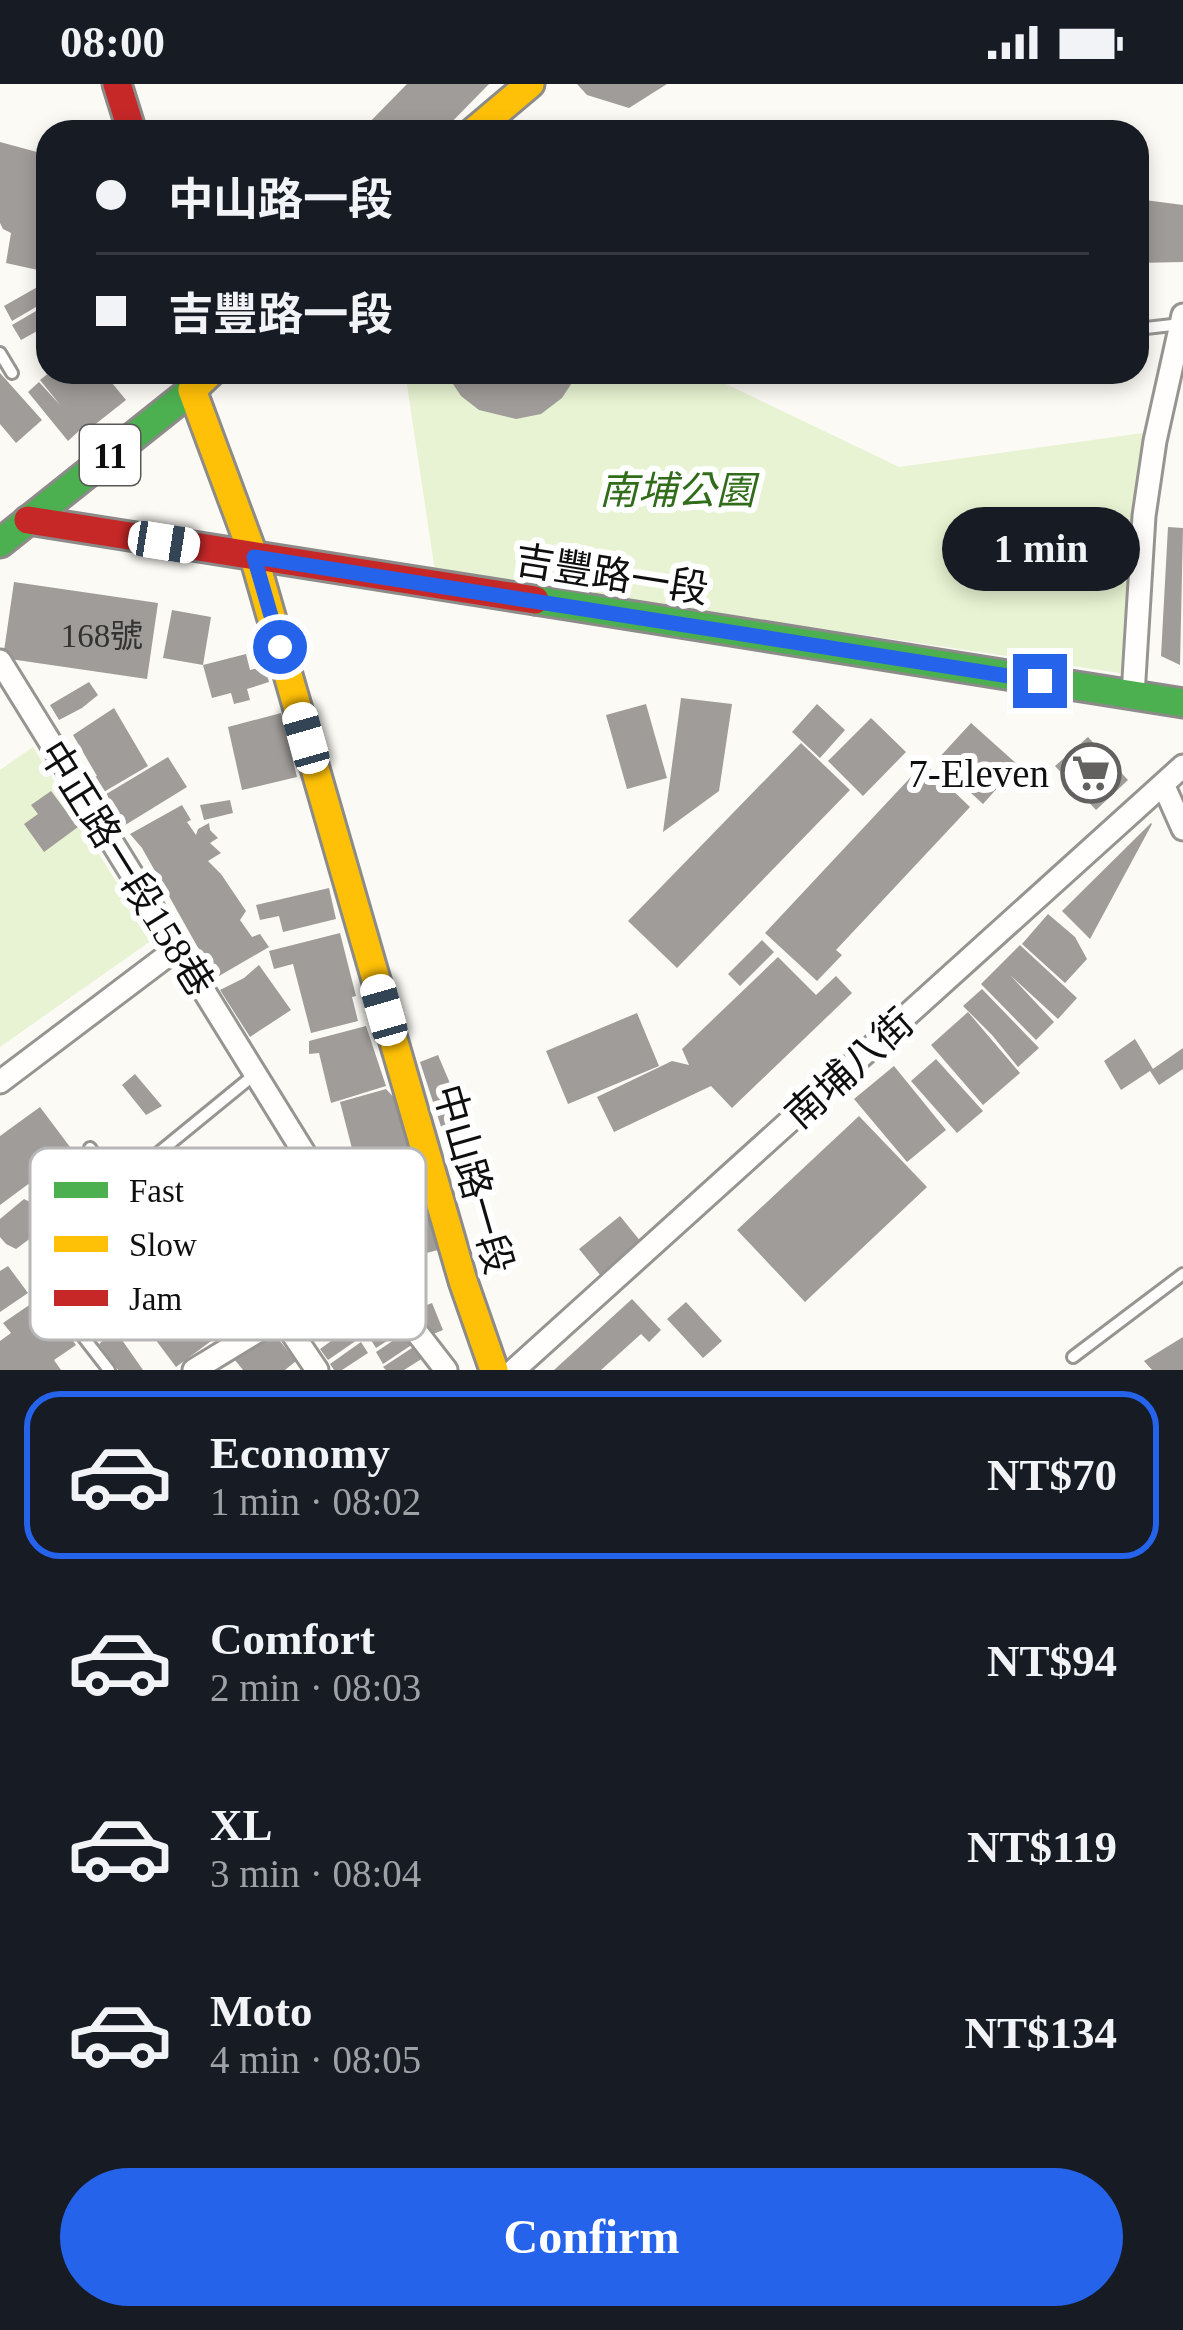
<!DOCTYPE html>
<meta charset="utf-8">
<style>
:root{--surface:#171b24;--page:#20242c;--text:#f1f3f6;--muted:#9ea1a6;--line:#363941;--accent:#2563eb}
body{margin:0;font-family:"Times New Roman","Noto Sans TC",serif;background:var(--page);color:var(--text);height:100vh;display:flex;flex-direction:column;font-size:45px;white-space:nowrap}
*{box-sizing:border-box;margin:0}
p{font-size:39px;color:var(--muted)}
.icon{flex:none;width:66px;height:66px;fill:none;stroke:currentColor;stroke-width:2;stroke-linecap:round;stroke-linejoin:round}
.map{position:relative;height:1286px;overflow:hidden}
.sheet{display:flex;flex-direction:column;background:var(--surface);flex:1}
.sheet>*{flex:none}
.guide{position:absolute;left:36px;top:36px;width:1113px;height:264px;border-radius:36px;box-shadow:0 6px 18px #0003;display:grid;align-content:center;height:264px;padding:0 60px;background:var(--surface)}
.end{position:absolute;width:54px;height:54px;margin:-27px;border:15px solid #2563eb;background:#fff;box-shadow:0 0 0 6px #fff}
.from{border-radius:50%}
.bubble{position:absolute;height:84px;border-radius:42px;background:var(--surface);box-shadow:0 6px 18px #0003;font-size:39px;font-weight:700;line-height:84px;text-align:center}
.car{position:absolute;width:36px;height:72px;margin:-36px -18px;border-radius:15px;box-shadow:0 0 9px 3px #0007;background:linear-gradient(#fff 24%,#345 0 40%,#fff 0 76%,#345 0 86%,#fff 0)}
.guide b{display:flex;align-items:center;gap:42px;height:114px;font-size:45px}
.guide b+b{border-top:3px solid var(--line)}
.guide i{width:30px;height:30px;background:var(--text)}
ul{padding:21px 0 0;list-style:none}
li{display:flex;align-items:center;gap:36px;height:168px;margin:0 24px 18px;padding:0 36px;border:6px solid transparent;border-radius:36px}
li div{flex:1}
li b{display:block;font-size:45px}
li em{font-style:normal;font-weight:700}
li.selected{border-color:var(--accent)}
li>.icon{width:108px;height:108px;stroke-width:1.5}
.button{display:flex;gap:24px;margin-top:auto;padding:24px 60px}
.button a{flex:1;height:138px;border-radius:72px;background:var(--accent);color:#fff;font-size:48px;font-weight:700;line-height:138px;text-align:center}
.status{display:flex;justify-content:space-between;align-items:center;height:84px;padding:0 60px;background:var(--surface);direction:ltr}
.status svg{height:33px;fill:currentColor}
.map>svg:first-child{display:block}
.green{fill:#e7f3d2}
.building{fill:#9f9c99}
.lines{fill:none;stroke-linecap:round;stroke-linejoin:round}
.lane-casing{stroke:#969592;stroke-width:16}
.street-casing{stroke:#969592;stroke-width:27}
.fast-casing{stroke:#8c8b89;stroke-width:33}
.slow-casing{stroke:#8c8b89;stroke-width:33}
.jam-casing{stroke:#8c8b89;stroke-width:33}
.lane{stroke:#fffefd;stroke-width:10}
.street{stroke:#fffefd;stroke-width:21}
.fast{stroke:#4caf50;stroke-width:27}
.slow{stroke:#ffc107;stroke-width:27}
.jam{stroke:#c62828;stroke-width:27}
.route{stroke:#2563eb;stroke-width:15}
.labels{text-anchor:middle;stroke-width:12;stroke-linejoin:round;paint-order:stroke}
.number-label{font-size:33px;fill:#333232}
.shield{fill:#fff;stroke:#575757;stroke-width:3}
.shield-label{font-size:36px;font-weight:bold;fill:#0f0f0f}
.park-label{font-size:39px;font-style:italic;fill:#306c19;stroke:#fff}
.street-label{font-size:39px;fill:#0f0f0f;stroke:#fff}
.poi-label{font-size:39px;fill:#0f0f0f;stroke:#fff;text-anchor:end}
.key{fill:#fff;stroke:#b7b7b7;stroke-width:3}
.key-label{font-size:33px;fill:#0f0f0f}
</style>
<div class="status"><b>08:00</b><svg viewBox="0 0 49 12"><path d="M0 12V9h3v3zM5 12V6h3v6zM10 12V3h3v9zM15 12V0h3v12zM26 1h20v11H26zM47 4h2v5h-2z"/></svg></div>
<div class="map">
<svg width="1183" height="1286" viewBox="0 0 1183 1286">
<rect width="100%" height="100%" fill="#fcfaf4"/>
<path class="green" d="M405,288h296l198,95 258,-36 -24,244 -698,-104z
M33,663l119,193 -152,107v-277z"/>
<path class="building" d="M407,0h82l-47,48h-82z
M577,0h90l-38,24 -42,-13z
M0,58l48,13 -1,117 -41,-9 5,-30 -8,-4 -3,-6z
M1137,115l46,6v57l-46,1z
M48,197v19l-36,21 -8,-15z
M48,220v21l-27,15 -9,-15z
M50,288h53l23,28 -43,34 -3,-4 -12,11 -40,-49 11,-10 22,24 -21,-26z
M445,288h134l-17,26 -21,16 -25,5 -37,-9 -18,-14z
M0,289l42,47 -26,23 -16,-19z
M1168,443l15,1 -3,137 -19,-9z
M14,498l144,21 -11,76 -144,-21z
M172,526l39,7 -8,48 -40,-7z
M246,570l4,16 15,-4 4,16 -22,7 3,11 -16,4 -3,-11 -19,5 -9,-33z
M89,598l9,13 -16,13 -23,12 -9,-15z
M681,614l51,6 -13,87 -56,41z
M646,620l21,74 -40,11 -21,-74z
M817,620l28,26 -25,28 -28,-26z
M114,624l34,58 -46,27 -11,-15 6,-2 -24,-41z
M281,629l16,64 -55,13 -14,-63z
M871,634l35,34 -43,44 -35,-35z
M971,639l47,42 -35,39 -47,-43z
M1088,653l40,43 -32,30 -41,-44z
M801,659l49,47 -173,178 -49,-47z
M168,673l19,30 -65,40 -19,-31z
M924,679l46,44 -134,143 6,5 -25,26 -52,-48z
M51,707l27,36 -34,25 -20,-28 14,-10 -7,-9z
M230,716l3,13 -29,7 -4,-15z
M182,721l9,15 -4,2 9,13 2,-6 11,-6 1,7 8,8 -8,5 11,10 -13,8 13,13 25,37 -6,9 12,17 8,-3 9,13 -50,29 -22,-30 -55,-98 -12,-14z
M1151,739l1,1 -62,115 -28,-28z
M329,804l7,31 -53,13 -4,-16 -19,4 -4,-15z
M1048,830l27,23 12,22 -22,24 -43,-39z
M340,849l16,63 -4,1 6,24 -47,12 -18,-69 -19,5 -5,-18z
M762,856l12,12 -34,34 -12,-12z
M1020,861l57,53 -19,21 -48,-44 44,47 -18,18 -55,-56z
M778,873l38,38 20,-19 16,17 -120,115 -21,-22 -97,46 -17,-35 75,-36 17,4 -7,-16z
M259,881l32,45 -41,27 -30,-47 24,-12z
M982,905l57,59 -21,19 -26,-32 -29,-29z
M968,928l52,61 -37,32 -52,-60z
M637,929l22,53 -91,38 -22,-53z
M366,942l20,60 -55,17 -12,-50 -10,1v-13z
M1135,955l18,30 -32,21 -17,-29z
M1183,964v21l-24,16 -9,-14z
M438,971l36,85 -25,11 -29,-89z
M936,975l47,52 -26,22 -46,-52z
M894,982l52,64 -39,32 -53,-63z
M135,990l27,32 -16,9 -24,-30z
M386,1005l18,19 41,140 -22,6 -26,-14 25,33 -25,9 -25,-45 18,-1 -18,-10 -32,-124z
M40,1023l33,44 -73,54v-69z
M859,1032l68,71 -122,115 -68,-72z
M24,1115l14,7 13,17 -35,26 -10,-5 -6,-7v-18z
M620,1132l26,32 -41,33 -26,-32z
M8,1182l20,27 -28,19v-41z
M182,1196l40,53 -46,34 -39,-52 17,-13 8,11 12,-10 -8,-11z
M41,1213l35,48 -22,15 7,10h-61v-29l11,-8 -8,-10z
M632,1215l29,31 -12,12 -8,-8 -40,36h-47z
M686,1218l36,39 -19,17 -36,-39z
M432,1219l11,27 -17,7 -12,-27z
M396,1234l8,12 -28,18 -8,-13z
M267,1241l29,36 -11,9h-42l-13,-16z
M348,1245l9,11 -29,20 -8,-11z
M115,1246l28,40h-25l-19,-26z
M406,1248l7,12 -30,20 -7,-12z
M1183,1253v33h-31l-8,-9z
M361,1258l7,11 -26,17h-8l-4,-6z
M415,1262l8,12 -19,12h-18l-3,-3z"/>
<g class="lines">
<defs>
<path id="lane" d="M1137,245l44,-5
M0,269l12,20
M90,1064l28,38 128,151
M118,1102l137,-112
M1073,1273l110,-83
M109,1286l-59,-76 92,-80"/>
<path id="street" d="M0,577l408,660 38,49
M1133,611l11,-179 11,-75 28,-126
M1163,700l20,45
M0,998l176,-133
M194,1286l87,-53 36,53
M514,1286l669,-604"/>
<path id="fast" d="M0,459l192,-153 -5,-18
M535,516l648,103"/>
<path id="slow" d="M473,48l57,-48
M211,288l-19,18 62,167 209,724 31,89"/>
<path id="jam" d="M117,0l15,48
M28,436l507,80"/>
</defs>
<use href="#lane" class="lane-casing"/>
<use href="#street" class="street-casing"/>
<use href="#fast" class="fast-casing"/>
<use href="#slow" class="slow-casing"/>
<use href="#jam" class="jam-casing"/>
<use href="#lane" class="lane"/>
<use href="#street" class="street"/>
<use href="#fast" class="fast"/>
<use href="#slow" class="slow"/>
<use href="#jam" class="jam"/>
</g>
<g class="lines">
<path class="route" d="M280,563l-26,-90 786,124"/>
</g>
<defs>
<symbol id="supermarket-ring" viewBox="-11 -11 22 22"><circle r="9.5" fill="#fff" stroke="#62615f" stroke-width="1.5"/><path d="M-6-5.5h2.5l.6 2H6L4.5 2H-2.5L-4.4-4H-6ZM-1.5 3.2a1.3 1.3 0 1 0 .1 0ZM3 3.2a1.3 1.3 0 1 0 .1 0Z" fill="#62615f"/></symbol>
</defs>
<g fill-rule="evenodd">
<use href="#supermarket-ring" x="1058" y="656" width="66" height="66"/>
</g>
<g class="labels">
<g class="number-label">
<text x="102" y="563">168號</text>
</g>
<rect class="shield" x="80" y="341" width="60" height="60" rx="9"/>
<g class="shield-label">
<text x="110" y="384">11</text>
</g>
<g class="park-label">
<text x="677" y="420">南埔公園</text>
</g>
<g class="street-label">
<text transform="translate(612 490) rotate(9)" y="14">吉豐路一段</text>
<text transform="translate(127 784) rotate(58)" y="14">中正路一段158巷</text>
<text transform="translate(849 984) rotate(-42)" y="14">南埔八街</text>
<text transform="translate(474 1095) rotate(74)" y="14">中山路一段</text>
</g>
<g class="poi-label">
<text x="1049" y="703">7-Eleven</text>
</g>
</g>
<rect x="30" y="1064" width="396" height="192" rx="18" class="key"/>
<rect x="54" y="1098" width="54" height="16" fill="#4caf50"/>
<rect x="54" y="1152" width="54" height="16" fill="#ffc107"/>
<rect x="54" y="1206" width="54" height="16" fill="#c62828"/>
<g class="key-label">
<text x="129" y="1118">Fast</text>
<text x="129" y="1172">Slow</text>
<text x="129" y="1226">Jam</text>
</g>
</svg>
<i class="end from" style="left:280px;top:563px"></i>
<i class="end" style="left:1040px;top:597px"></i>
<div class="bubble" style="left:942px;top:423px;width:198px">1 min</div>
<i class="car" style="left:164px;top:458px;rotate:99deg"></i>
<i class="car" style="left:306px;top:654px;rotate:344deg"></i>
<i class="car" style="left:384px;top:926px;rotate:344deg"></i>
<div class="guide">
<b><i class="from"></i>中山路一段</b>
<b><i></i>吉豐路一段</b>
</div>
</div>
<section class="sheet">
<ul>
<li class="selected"><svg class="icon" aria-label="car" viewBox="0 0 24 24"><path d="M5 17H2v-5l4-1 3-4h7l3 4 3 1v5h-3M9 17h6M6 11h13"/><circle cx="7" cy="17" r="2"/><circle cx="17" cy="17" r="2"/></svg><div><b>Economy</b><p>1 min · 08:02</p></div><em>NT$70</em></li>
<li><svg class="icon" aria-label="car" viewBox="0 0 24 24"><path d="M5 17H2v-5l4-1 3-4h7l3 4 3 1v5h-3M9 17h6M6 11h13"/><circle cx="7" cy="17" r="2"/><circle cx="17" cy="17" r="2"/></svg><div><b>Comfort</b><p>2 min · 08:03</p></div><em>NT$94</em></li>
<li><svg class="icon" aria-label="car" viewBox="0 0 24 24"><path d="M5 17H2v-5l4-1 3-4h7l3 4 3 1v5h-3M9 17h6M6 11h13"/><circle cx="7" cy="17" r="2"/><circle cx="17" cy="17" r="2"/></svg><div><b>XL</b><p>3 min · 08:04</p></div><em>NT$119</em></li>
<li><svg class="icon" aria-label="car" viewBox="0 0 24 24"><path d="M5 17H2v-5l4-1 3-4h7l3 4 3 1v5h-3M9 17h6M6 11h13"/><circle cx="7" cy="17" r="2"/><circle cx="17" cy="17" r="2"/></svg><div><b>Moto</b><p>4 min · 08:05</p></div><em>NT$134</em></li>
</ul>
<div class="button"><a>Confirm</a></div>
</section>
